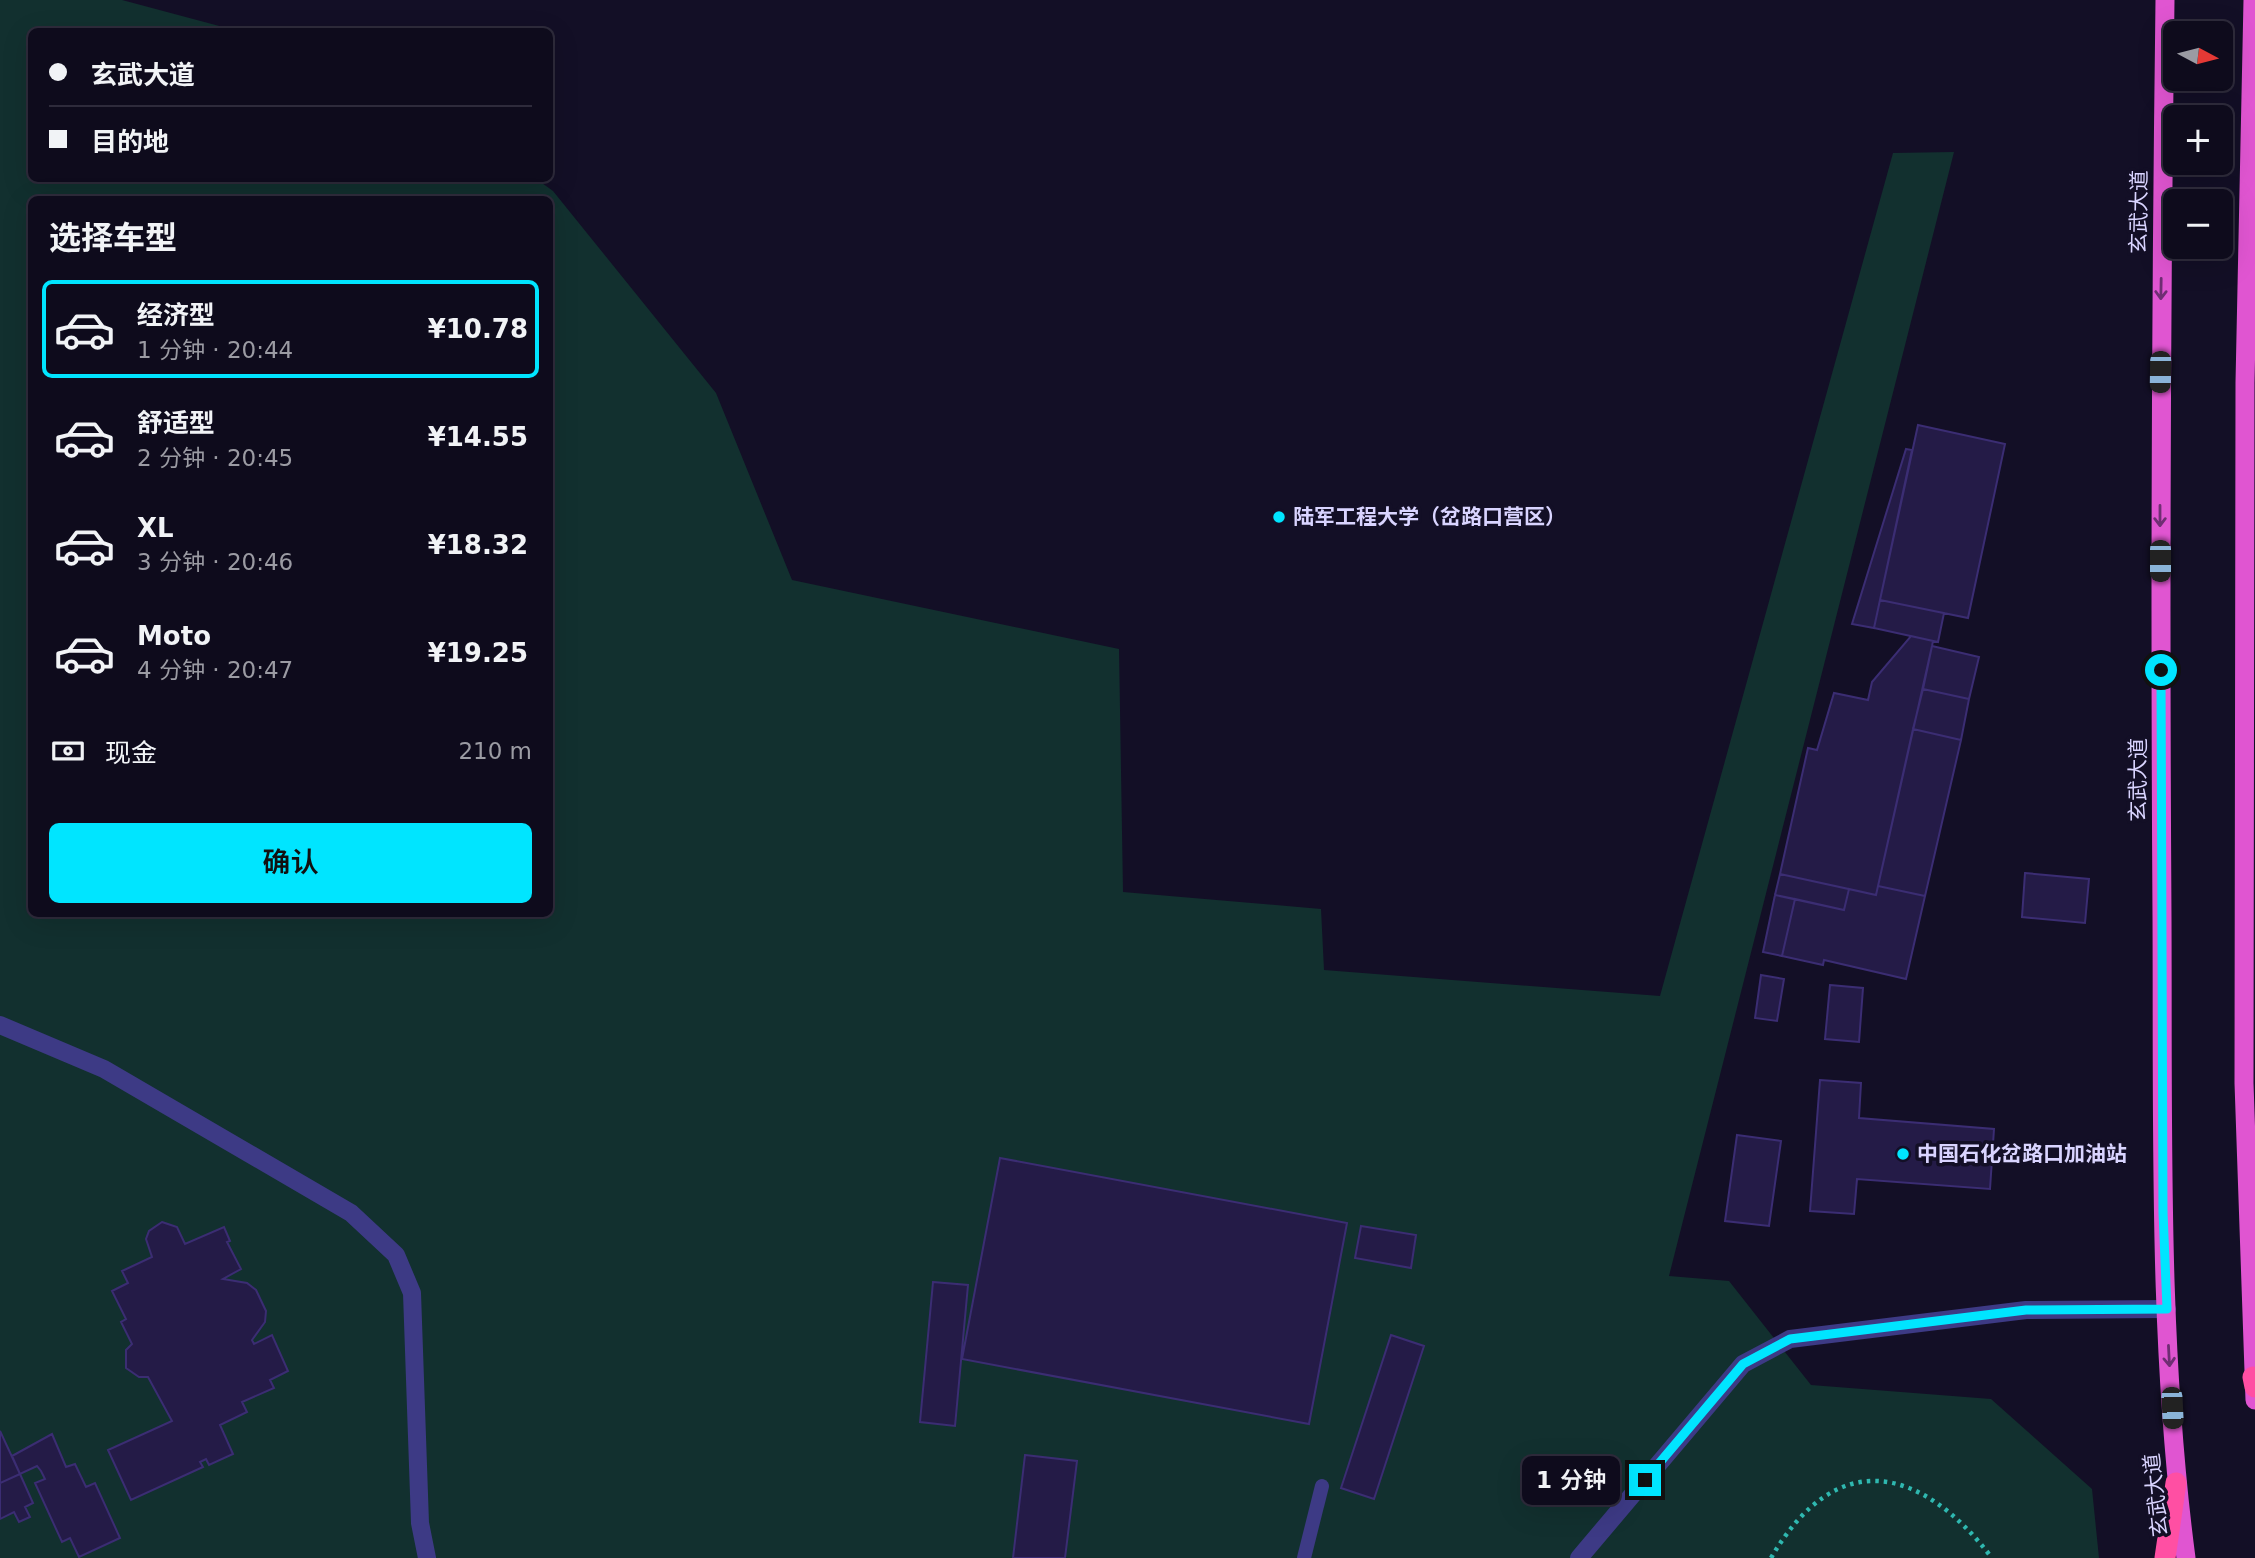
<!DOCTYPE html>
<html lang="zh">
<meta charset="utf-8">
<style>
:root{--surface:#0e0b1c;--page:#1c1929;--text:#f1f3f6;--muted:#9b9ba3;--line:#2e2b3b;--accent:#00e5ff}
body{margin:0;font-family:"DejaVu Sans","Noto Sans SC",sans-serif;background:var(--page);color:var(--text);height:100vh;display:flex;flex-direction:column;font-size:26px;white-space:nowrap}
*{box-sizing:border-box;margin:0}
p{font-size:23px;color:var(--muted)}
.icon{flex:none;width:38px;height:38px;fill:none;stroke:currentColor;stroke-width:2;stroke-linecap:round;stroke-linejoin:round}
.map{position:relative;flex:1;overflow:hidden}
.sheet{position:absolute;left:28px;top:196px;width:525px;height:721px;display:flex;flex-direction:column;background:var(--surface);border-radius:10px;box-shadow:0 7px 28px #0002,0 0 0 2px var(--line)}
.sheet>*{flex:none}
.banner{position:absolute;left:28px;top:28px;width:525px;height:154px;border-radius:10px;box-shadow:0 7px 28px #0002,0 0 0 2px var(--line);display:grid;align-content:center;height:154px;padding:0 21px;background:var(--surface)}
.needle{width:46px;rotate:97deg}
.buttons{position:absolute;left:2163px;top:21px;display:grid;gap:14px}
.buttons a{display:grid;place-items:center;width:70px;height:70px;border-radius:10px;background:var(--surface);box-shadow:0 7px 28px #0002,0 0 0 2px var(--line);font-size:35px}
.end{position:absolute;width:32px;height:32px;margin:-16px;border:9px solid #00e5ff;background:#111;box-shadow:0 0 0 4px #111}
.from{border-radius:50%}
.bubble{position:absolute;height:49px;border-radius:10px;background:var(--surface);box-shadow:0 7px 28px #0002,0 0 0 2px var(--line);font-size:23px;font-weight:600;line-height:49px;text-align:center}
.car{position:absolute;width:21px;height:42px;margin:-21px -10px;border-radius:9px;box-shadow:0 0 5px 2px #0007;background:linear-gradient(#222 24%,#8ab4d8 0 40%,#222 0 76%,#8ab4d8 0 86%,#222 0)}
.banner b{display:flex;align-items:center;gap:24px;height:66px;font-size:26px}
.banner b+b{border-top:2px solid var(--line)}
.banner i{width:18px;height:18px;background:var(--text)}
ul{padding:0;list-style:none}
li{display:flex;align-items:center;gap:21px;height:98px;margin:0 14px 10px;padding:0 7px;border:4px solid transparent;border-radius:10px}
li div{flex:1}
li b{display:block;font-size:26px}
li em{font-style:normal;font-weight:600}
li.on{border-color:var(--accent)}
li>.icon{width:63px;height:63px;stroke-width:1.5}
h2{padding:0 21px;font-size:32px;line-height:84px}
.pay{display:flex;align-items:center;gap:18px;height:77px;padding:0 21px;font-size:26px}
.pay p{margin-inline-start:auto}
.primary-button{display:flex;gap:14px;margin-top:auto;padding:14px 21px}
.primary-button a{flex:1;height:80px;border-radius:10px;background:var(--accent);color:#111;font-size:28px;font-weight:600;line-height:80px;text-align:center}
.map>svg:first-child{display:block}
.green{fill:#12302f;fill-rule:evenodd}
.building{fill:#241b47;stroke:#3b2d73;stroke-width:2}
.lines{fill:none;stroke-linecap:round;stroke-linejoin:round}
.path{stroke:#2fb8b0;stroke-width:4.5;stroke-dasharray:3.5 5;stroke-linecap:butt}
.service{stroke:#3d3a85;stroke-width:14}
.minor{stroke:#3d3a85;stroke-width:18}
.trunk{stroke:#e055d1;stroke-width:19}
.motorway{stroke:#ff4fa3;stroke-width:21}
.oneway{stroke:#6f2e73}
.route{stroke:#00e5ff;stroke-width:9}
.poi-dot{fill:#00e5ff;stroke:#130f26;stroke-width:2.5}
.labels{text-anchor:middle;stroke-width:7;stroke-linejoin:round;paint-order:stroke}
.street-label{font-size:21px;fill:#d9d4ff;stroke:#130f26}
.poi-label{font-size:21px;font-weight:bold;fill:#d9d4ff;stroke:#130f26;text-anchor:start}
</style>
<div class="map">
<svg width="2255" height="1558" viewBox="0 0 2255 1558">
<rect width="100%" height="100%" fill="#130f26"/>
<path class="green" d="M0,0h122l116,31 -206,1v146h503l18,13 163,202 76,187 327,69 4,243 198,17 3,61 336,26 233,-843 61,-1 -285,1124 60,5 82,104 180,14 101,90 7,69h-2099zM32,200h518v714h-518z"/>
<path class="building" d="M1918,425l87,19 -37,174 -88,-18z
M1906,449l6,1 -38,178 -22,-4z
M1880,600l64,13 -6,29 -64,-14z
M1911,636l22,5 -1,5 -56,249 -96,-21 28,-126 9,2 17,-57 34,7 4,-18z
M1932,646l47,11 -10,42 -46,-10z
M1923,689l46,10 -8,41 -48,-11z
M1913,729l48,11 -36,156 -47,-10z
M2025,873l64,6 -4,44 -63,-6z
M1780,874l69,15 -5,21 -69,-15z
M1878,886l47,10 -19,83 -82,-19 -1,5 -41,-9 13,-57 49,11 5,-21 27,6z
M1775,895l20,4 -13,57 -19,-4z
M1761,975l23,4 -7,42 -22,-3z
M1830,985l33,3 -4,54 -34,-3z
M1820,1080l41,3 -2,35 135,11 -4,60 -133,-10 -3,35 -44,-3z
M1737,1135l44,6 -12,85 -44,-5z
M1000,1158l347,65 -38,201 -347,-65z
M162,1222l15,5 8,17 39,-17 6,14 -3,1 14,27 -18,10 24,4 9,7 10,21 -1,11 -13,18 2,4 18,-9 16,36 -18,9 4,8 -32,14 5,10 -27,13 13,29 -24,11 -3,-6 -6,3 3,5 -72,33 -23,-50 64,-29 -24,-44h-9l-13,-9v-18l6,-6 -11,-22 5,-3 -14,-28 16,-8 -6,-12 30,-14 -6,-18 3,-8z
M1361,1226l55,9 -5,33 -56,-10z
M933,1282l35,3 -13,141 -35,-4z
M1391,1335l33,11 -50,153 -33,-11z
M0,1431l20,43 -20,9z
M52,1434l14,33 9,-3 11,23 9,-4 25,55 -41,19 -9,-19 -8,4 -27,-59 10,-4 -4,-8 -4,-5 -17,8 -8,-18z
M1025,1455l52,6 -12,97h-52z
M20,1474l13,29 -8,4 5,10 -11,5 -5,-10 -14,7v-36z"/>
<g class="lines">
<path class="path" d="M1771,1558c65,-112 150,-93 221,0"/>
<path class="service" d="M1304,1558l18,-72"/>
<path class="minor" d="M0,1025l104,44 247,144 45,42 16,38 8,230 7,35
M1579,1558l164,-194 47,-25 236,-29 141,-1"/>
<path class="trunk" d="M2165,0c-4,306 -5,611 -3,917 1,213 -4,429 24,641
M2253,0l-8,383 -1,700 11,317"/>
<path class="motorway" d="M2253,1377l2,10
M2165,1558l11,-75"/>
</g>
<defs><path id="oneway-shaft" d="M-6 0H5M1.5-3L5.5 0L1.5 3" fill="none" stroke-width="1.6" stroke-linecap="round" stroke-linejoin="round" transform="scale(1.75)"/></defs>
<g class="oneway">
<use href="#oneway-shaft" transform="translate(2161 289) rotate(91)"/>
<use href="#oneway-shaft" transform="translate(2160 516) rotate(90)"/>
<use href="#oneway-shaft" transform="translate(2169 1356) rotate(87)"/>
</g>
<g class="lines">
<path class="route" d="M1645,1480l98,-116 47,-25 236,-29 141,-1 -4,-97 -2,-542"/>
</g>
<g class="poi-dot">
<circle cx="1279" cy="517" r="7"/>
<circle cx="1903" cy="1154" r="7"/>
</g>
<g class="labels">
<g class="street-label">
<text transform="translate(2139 212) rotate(-89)" y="7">玄武大道</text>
<text transform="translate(2138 780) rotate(-90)" y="7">玄武大道</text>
<text transform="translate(2156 1495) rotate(-96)" y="7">玄武大道</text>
</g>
<g class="poi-label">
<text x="1293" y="524">陆军工程大学（岔路口营区）</text>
<text x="1917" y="1161">中国石化岔路口加油站</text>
</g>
</g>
</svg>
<div class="buttons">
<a><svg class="needle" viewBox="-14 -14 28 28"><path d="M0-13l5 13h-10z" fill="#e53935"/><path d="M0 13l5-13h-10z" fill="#9b9ba3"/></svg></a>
<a>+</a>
<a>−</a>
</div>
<i class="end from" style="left:2161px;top:670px"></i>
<i class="end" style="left:1645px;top:1480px"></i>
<div class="bubble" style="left:1522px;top:1456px;width:98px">1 分钟</div>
<i class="car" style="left:2160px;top:372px;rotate:181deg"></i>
<i class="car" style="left:2160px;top:561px;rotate:180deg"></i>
<i class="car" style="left:2172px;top:1408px;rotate:177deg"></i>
<div class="banner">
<b><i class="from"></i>玄武大道</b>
<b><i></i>目的地</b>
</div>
<section class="sheet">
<h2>选择车型</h2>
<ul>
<li class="on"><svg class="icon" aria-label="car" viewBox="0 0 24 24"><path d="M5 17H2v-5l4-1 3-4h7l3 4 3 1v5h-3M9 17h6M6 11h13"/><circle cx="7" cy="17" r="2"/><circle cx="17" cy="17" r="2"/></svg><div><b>经济型</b><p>1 分钟 · 20:44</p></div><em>¥10.78</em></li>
<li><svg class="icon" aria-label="car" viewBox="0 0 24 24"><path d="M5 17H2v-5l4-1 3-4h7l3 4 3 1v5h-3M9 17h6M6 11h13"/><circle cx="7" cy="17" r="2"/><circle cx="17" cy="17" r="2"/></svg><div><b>舒适型</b><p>2 分钟 · 20:45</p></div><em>¥14.55</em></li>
<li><svg class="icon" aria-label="car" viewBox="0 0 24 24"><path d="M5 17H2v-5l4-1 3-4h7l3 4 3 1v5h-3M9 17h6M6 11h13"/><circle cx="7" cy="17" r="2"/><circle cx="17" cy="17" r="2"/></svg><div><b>XL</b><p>3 分钟 · 20:46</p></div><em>¥18.32</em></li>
<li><svg class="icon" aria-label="car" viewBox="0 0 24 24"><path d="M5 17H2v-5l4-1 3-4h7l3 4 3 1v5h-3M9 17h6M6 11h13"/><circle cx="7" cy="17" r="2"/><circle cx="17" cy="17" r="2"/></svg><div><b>Moto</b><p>4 分钟 · 20:47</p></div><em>¥19.25</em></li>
</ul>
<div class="pay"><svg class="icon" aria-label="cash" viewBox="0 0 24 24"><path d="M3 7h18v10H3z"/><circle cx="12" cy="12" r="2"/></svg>现金<p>210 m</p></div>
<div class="primary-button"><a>确认</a></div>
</section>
</div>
